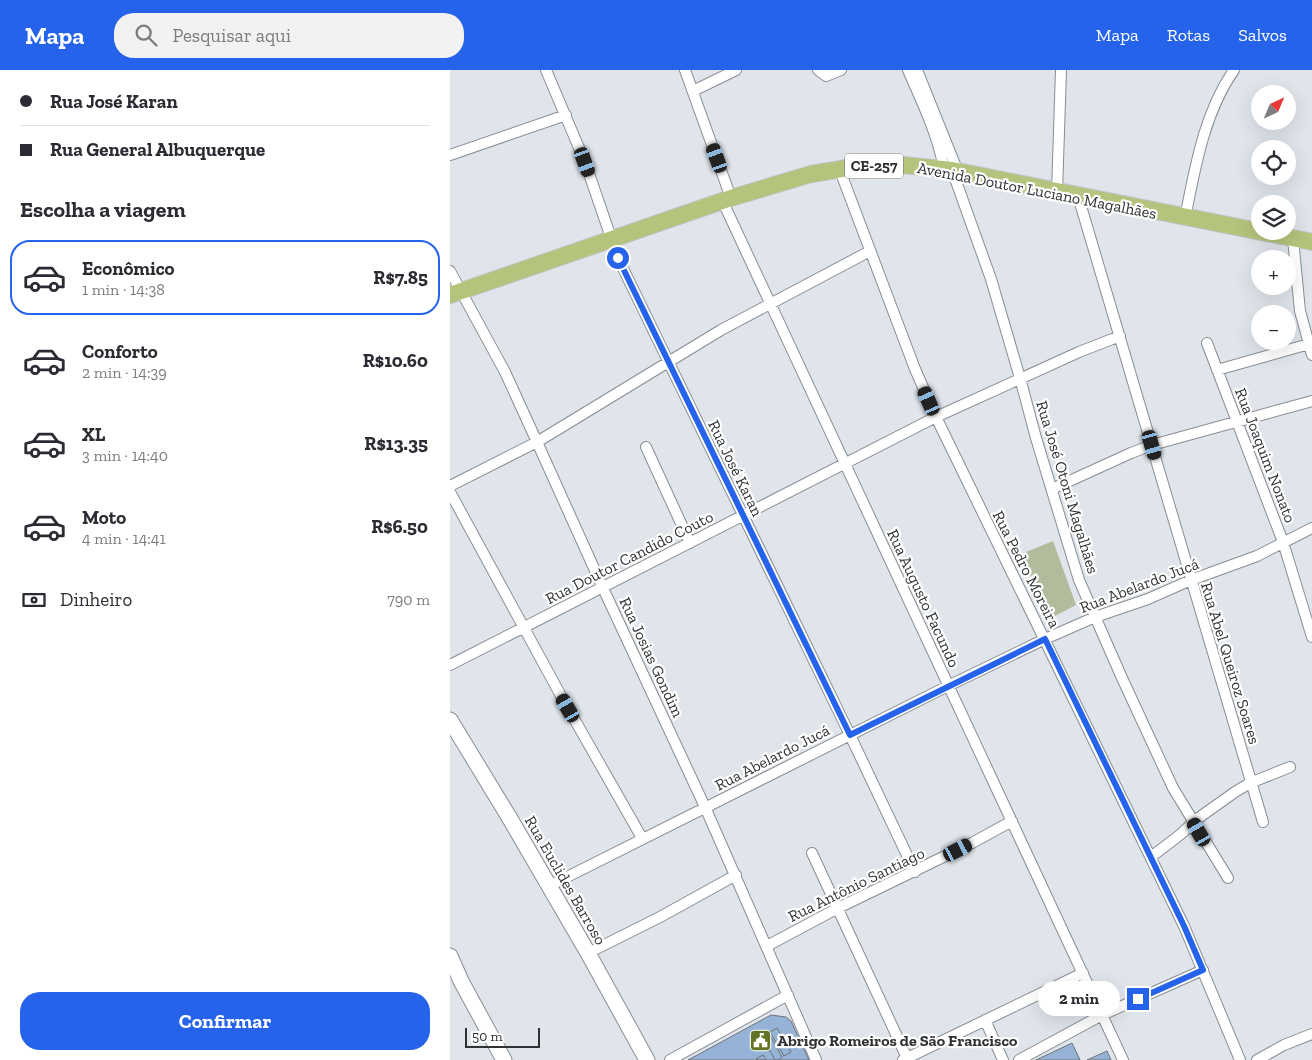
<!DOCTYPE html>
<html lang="pt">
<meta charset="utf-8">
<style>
:root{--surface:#fff;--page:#f2f2f3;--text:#2b2b33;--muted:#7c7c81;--line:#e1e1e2;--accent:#2563eb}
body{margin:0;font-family:"Zilla Slab",serif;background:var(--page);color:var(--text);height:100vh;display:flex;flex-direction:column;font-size:19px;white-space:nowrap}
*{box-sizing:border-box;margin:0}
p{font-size:16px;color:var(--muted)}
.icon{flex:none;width:28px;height:28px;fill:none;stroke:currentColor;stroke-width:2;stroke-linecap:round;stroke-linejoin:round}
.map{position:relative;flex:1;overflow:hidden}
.sheet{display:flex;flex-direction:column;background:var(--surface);width:450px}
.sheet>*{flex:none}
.hud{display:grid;align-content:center;height:110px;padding:0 20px;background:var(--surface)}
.needle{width:32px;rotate:44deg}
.buttons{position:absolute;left:801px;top:15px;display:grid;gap:10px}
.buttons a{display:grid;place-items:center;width:45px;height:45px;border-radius:50%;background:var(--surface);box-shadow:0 5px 20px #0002;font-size:25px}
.scale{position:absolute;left:15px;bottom:12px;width:75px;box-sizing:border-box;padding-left:5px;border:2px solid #2f3133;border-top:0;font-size:14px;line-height:18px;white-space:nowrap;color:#2f3133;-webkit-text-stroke:4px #fff;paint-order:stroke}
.end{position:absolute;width:22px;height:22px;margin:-11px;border:6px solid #2563eb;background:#fff;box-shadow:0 0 0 2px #fff}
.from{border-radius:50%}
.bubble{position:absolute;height:35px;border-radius:18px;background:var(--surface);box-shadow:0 5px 20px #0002;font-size:16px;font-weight:800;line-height:35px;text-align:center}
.car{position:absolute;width:15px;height:30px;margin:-15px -8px;border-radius:6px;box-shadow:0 0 4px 1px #0007;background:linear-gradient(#222 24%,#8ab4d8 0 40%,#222 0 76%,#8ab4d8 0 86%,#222 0)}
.hud b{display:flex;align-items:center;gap:18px;height:48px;font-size:19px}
.hud b+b{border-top:1px solid var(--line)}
.hud i{width:12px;height:12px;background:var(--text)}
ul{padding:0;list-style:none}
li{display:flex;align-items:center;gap:15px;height:75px;margin:0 10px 8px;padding:0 10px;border:2px solid transparent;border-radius:20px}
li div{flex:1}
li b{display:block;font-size:19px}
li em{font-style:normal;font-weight:800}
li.on{border-color:var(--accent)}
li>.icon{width:45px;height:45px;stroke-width:1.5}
h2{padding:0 20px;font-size:22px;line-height:60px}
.pay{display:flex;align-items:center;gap:12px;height:55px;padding:0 20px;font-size:19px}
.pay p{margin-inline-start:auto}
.button{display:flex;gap:10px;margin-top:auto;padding:10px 20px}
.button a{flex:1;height:58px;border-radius:20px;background:var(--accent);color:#fff;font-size:20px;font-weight:800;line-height:58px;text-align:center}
header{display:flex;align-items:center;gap:30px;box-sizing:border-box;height:70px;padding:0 25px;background:var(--accent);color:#fff}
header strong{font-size:24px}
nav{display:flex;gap:28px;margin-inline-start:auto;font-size:18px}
.search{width:350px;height:45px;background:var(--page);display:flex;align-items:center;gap:12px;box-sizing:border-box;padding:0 18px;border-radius:20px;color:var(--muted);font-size:19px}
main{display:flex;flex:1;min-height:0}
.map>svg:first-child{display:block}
.green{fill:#b2bc9d}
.building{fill:#94b3d6;stroke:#6e7378}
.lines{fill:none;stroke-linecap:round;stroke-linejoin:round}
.street-casing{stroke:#888d93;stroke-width:12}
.secondary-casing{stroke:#888d93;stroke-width:17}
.primary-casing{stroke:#c1c1c2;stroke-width:18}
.street{stroke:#fff;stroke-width:10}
.secondary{stroke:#fff;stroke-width:15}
.primary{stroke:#b5c47c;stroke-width:16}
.route{stroke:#2563eb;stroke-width:6}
.labels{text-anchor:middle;stroke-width:4.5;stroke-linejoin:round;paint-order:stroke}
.shield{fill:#fff;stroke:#6d6f70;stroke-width:1}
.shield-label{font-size:15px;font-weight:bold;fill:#2f3133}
.street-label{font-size:16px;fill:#2f3133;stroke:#fff}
.poi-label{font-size:16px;font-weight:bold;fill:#2f3133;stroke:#fff;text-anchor:start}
</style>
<header>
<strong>Mapa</strong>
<div class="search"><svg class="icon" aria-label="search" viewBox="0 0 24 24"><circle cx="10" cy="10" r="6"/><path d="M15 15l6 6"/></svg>Pesquisar aqui</div>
<nav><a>Mapa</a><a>Rotas</a><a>Salvos</a></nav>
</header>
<main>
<section class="sheet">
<div class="hud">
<b><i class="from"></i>Rua José Karan</b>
<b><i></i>Rua General Albuquerque</b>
</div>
<h2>Escolha a viagem</h2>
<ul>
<li class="on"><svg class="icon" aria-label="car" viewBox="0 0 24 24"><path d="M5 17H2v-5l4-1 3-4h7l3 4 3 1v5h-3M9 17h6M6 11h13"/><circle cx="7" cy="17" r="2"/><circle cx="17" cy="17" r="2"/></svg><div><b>Econômico</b><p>1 min · 14:38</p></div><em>R$7.85</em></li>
<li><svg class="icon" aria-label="car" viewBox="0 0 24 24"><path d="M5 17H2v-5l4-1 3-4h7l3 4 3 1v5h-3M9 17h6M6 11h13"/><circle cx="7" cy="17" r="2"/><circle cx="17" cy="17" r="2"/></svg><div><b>Conforto</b><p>2 min · 14:39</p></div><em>R$10.60</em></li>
<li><svg class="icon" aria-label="car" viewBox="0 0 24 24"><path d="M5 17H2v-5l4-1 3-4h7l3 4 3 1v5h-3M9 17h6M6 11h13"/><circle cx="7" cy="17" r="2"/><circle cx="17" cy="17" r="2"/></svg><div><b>XL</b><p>3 min · 14:40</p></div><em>R$13.35</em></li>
<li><svg class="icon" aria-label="car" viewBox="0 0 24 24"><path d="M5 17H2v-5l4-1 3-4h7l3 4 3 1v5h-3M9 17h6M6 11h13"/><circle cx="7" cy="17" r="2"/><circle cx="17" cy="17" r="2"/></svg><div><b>Moto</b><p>4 min · 14:41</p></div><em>R$6.50</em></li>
</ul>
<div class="pay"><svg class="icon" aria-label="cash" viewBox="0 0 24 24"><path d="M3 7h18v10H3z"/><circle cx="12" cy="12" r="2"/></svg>Dinheiro<p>790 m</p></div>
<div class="button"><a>Confirmar</a></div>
</section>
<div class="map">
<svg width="862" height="990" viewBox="0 0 862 990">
<rect width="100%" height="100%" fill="#dfe5eb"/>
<path class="green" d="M603,471l23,64 -25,13 -30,-64z"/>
<path class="building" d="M321,945l15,2 5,4 18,39h-121z
M327,958l14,24 -7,4 -14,-24z
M319,964l13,23 -4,3h-3l-13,-23z
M622,973l8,17h-44z
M657,981l4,9h-24z
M313,985l3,5h-9l-1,-1z"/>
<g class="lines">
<defs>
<path id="street" d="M96,0l39,92 33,96 232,477 65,137
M235,0l46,128
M368,0l8,6 15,-6
M458,0c14,32 30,65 36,99
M467,0l41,102
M243,21l43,-21
M0,85l116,-40
M389,98l76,201 21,48 248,509 56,134
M502,100l39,109 29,99 16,60 43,142 43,98 51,110 55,90
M607,122l4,-122
M628,126l185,626
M273,132l400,858
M735,148c10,-50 19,-105 49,-148
M843,169l7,72 12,44
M0,201l55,101 32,70 65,144 103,221 111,253
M757,273l76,199 29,95
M767,300l92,-26
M196,377l44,96
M0,416l87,-44 184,-112 149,-79
M602,419l79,-36 21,-8 160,-44
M0,422l110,202 82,144
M0,595l486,-248 143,-65 41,-16
M362,783l95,205
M701,787l30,-23 16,-15 38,-27 15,-9 40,-16
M99,816l399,-200 97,-47 50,-22 53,-18 43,-19 66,-24 55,-28
M317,876l71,-38 134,-65 40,-22
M138,883l72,-36 76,-42
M535,950l18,40
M220,990l118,-65
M453,990l180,-87
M569,990l83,-45 101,-45
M807,990l27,-15 28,-11"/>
<path id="secondary" d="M0,650l59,97 79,136 59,107
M0,886l11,25 43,79"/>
<path id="primary" d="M0,225l281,-97 80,-24 49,-8 43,-1 49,5 360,72"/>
</defs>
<use href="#street" class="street-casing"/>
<use href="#secondary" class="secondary-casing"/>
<use href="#primary" class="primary-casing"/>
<use href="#street" class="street"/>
<use href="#secondary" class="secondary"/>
<use href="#primary" class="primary"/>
</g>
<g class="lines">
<path class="route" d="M168,188l232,477 195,-96 139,287 19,44 -65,29"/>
</g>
<defs>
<symbol id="civic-square" viewBox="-11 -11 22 22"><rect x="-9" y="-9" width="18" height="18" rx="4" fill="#637524" stroke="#fff"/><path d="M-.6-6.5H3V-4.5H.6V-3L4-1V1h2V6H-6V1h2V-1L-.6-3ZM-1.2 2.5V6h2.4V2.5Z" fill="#fff"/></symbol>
</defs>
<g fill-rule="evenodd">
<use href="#civic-square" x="298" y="958" width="25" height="25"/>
</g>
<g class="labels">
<rect class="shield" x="395" y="83.5" width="58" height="25" rx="4"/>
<g class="shield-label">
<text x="424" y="101">CE-257</text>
</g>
<g class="street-label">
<text transform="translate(587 120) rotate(11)" y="6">Avenida Doutor Luciano Magalhães</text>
<text transform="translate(816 385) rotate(69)" y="6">Rua Joaquim Nonato</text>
<text transform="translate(286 398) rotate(64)" y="6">Rua José Karan</text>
<text transform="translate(618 417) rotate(73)" y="6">Rua José Otoni Magalhães</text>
<text transform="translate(179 487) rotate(-27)" y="6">Rua Doutor Candido Couto</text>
<text transform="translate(577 499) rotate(63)" y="6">Rua Pedro Moreira</text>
<text transform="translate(689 515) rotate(-21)" y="6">Rua Abelardo Jucá</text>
<text transform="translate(474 528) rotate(65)" y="6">Rua Augusto Facundo</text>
<text transform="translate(202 587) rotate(65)" y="6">Rua Josias Gondim</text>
<text transform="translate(781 593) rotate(73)" y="6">Rua Abel Queiroz Soares</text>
<text transform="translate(322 687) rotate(-27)" y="6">Rua Abelardo Jucá</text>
<text transform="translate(116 810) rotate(60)" y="6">Rua Euclides Barroso</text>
<text transform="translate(406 814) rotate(-26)" y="6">Rua Antônio Santiago</text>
</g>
<g class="poi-label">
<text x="327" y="976">Abrigo Romeiros de São Francisco</text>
</g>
</g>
</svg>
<div class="buttons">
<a><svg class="needle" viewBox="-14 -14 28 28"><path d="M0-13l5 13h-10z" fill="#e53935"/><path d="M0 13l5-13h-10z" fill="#7c7c81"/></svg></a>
<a><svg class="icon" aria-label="locate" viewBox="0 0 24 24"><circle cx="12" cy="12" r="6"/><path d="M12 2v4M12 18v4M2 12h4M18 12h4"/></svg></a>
<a><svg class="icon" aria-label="layers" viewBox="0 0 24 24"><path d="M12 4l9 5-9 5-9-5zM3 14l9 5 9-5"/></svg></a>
<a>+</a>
<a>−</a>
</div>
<div class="scale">50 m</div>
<i class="end from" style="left:168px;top:188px"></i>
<i class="end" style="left:688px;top:929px"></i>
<div class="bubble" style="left:588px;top:911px;width:82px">2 min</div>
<i class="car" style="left:267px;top:88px;rotate:340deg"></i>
<i class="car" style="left:135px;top:92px;rotate:160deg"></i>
<i class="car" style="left:479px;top:331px;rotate:336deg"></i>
<i class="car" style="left:702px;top:375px;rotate:164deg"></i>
<i class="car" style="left:118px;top:638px;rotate:330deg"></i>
<i class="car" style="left:749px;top:762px;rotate:330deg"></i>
<i class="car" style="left:508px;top:780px;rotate:63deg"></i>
</div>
</main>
